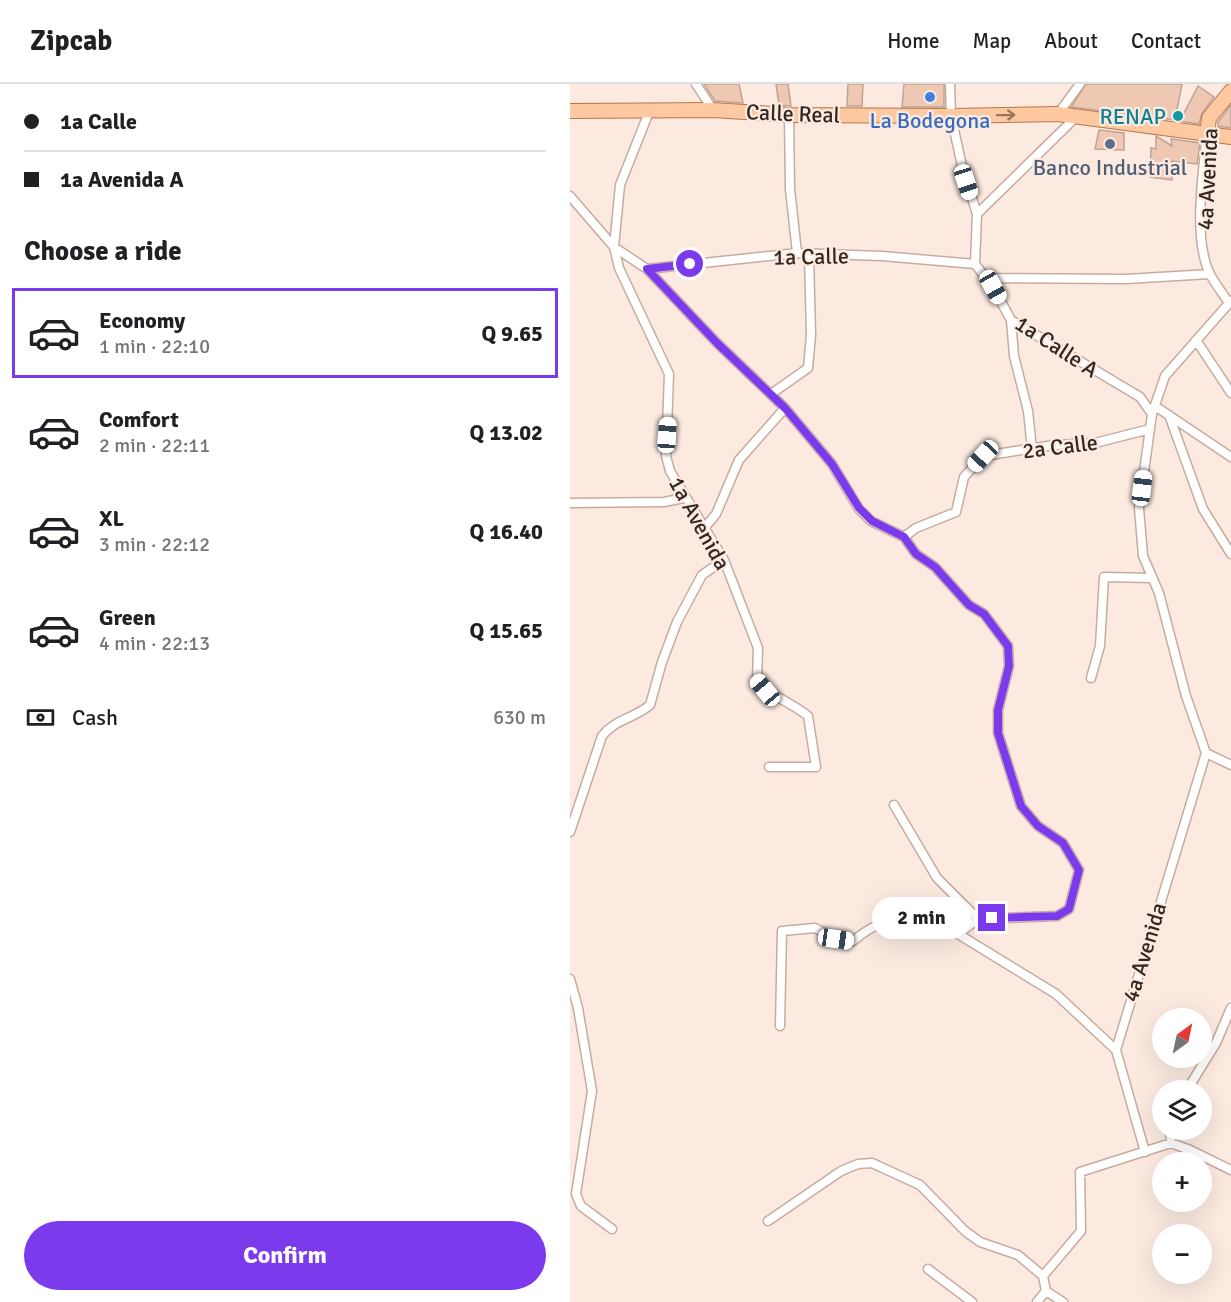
<!DOCTYPE html>
<meta charset="utf-8">
<style>
:root{--surface:#fff;--page:#f6f6f6;--text:#202124;--muted:#757577;--line:#e0e0e0;--accent:#7c3aed}
body{margin:0;font-family:Signika,sans-serif;background:var(--page);color:var(--text);height:100vh;display:flex;flex-direction:column;font-size:22px;white-space:nowrap}
*{box-sizing:border-box;margin:0}
p{font-size:20px;color:var(--muted)}
.icon{flex:none;width:33px;height:33px;fill:none;stroke:currentColor;stroke-width:2;stroke-linecap:round;stroke-linejoin:round}
.map{position:relative;flex:1;overflow:hidden}
.drawer{display:flex;flex-direction:column;background:var(--surface);width:570px}
.drawer>*{flex:none}
.top-card{display:grid;align-content:center;height:132px;padding:0 24px;background:var(--surface)}
.needle{width:39px;rotate:33deg}
.fabs{position:absolute;left:582px;top:924px;display:grid;gap:12px}
.fabs a{display:grid;place-items:center;width:60px;height:60px;border-radius:50%;background:var(--surface);box-shadow:0 6px 24px #0002;font-size:30px}
.end{position:absolute;width:27px;height:27px;margin:-14px;border:8px solid #7c3aed;background:#fff;box-shadow:0 0 0 3px #fff}
.from{border-radius:50%}
.bubble{position:absolute;height:42px;border-radius:21px;background:var(--surface);box-shadow:0 6px 24px #0002;font-size:20px;font-weight:700;line-height:42px;text-align:center}
.car{position:absolute;width:18px;height:36px;margin:-18px -9px;border-radius:8px;box-shadow:0 0 4px 2px #0007;background:linear-gradient(#fff 24%,#345 0 40%,#fff 0 76%,#345 0 86%,#fff 0)}
.top-card b{display:flex;align-items:center;gap:21px;height:57px;font-size:22px}
.top-card b+b{border-top:2px solid var(--line)}
.top-card i{width:15px;height:15px;background:var(--text)}
ul{padding:0;list-style:none}
li{display:flex;align-items:center;gap:18px;height:90px;margin:0 12px 9px;padding:0 12px;border:3px solid transparent;border-radius:0px}
li div{flex:1}
li b{display:block;font-size:22px}
li em{font-style:normal;font-weight:700}
li.active{border-color:var(--accent)}
li>.icon{width:54px;height:54px;stroke-width:1.5}
h2{padding:0 24px;font-size:27px;line-height:72px}
.pay{display:flex;align-items:center;gap:15px;height:66px;padding:0 24px;font-size:22px}
.pay p{margin-inline-start:auto}
.button{display:flex;gap:12px;margin-top:auto;padding:12px 24px}
.button a{flex:1;height:69px;border-radius:36px;background:var(--accent);color:#fff;font-size:24px;font-weight:700;line-height:69px;text-align:center}
header{display:flex;align-items:center;gap:36px;box-sizing:border-box;height:84px;padding:0 30px;background:var(--surface);border-bottom:2px solid var(--line)}
header strong{font-size:28px}
nav{display:flex;gap:33px;margin-inline-start:auto;font-size:21px}
main{display:flex;flex:1;min-height:0}
.map>svg:first-child{display:block}
.building{fill:#eec8b3;stroke:#bfa395;stroke-width:1.5}
.lines{fill:none;stroke-linecap:round;stroke-linejoin:round}
.street-casing{stroke:#c8ab9e;stroke-width:11}
.primary-casing{stroke:#b6774b;stroke-width:16}
.street{stroke:#fff;stroke-width:8}
.primary{stroke:#fec8a0;stroke-width:14}
.oneway{stroke:#987760}
.route{stroke:#7c3aed;stroke-width:8}
.shop-dot{fill:#3f7fe0;stroke:#fceae1;stroke-width:2}
.culture-dot{fill:#0f9aa8;stroke:#fceae1;stroke-width:2}
.service-dot{fill:#5c6f8a;stroke:#fceae1;stroke-width:2}
.labels{text-anchor:middle;stroke-width:4.5;stroke-linejoin:round;paint-order:stroke}
.street-label{font-size:22px;fill:#312621;stroke:#fceae1}
.culture-label{font-size:22px;fill:#0d838f;stroke:#fceae1;text-anchor:end}
.shop-label{font-size:22px;fill:#366cbe;stroke:#fceae1}
.service-label{font-size:22px;fill:#4e5e75;stroke:#fceae1}
</style>
<header>
<strong>Zipcab</strong>
<nav><a>Home</a><a>Map</a><a>About</a><a>Contact</a></nav>
</header>
<main>
<section class="drawer">
<div class="top-card">
<b><i class="from"></i>1a Calle</b>
<b><i></i>1a Avenida A</b>
</div>
<h2>Choose a ride</h2>
<ul>
<li class="active"><svg class="icon" aria-label="car" viewBox="0 0 24 24"><path d="M5 17H2v-5l4-1 3-4h7l3 4 3 1v5h-3M9 17h6M6 11h13"/><circle cx="7" cy="17" r="2"/><circle cx="17" cy="17" r="2"/></svg><div><b>Economy</b><p>1 min · 22:10</p></div><em>Q 9.65</em></li>
<li><svg class="icon" aria-label="car" viewBox="0 0 24 24"><path d="M5 17H2v-5l4-1 3-4h7l3 4 3 1v5h-3M9 17h6M6 11h13"/><circle cx="7" cy="17" r="2"/><circle cx="17" cy="17" r="2"/></svg><div><b>Comfort</b><p>2 min · 22:11</p></div><em>Q 13.02</em></li>
<li><svg class="icon" aria-label="car" viewBox="0 0 24 24"><path d="M5 17H2v-5l4-1 3-4h7l3 4 3 1v5h-3M9 17h6M6 11h13"/><circle cx="7" cy="17" r="2"/><circle cx="17" cy="17" r="2"/></svg><div><b>XL</b><p>3 min · 22:12</p></div><em>Q 16.40</em></li>
<li><svg class="icon" aria-label="car" viewBox="0 0 24 24"><path d="M5 17H2v-5l4-1 3-4h7l3 4 3 1v5h-3M9 17h6M6 11h13"/><circle cx="7" cy="17" r="2"/><circle cx="17" cy="17" r="2"/></svg><div><b>Green</b><p>4 min · 22:13</p></div><em>Q 15.65</em></li>
</ul>
<div class="pay"><svg class="icon" aria-label="cash" viewBox="0 0 24 24"><path d="M3 7h18v10H3z"/><circle cx="12" cy="12" r="2"/></svg>Cash<p>630 m</p></div>
<div class="button"><a>Confirm</a></div>
</section>
<div class="map">
<svg width="661" height="1218" viewBox="0 0 661 1218">
<rect width="100%" height="100%" fill="#fceae1"/>
<path class="building" d="M134,0h35l4,19 -28,-2z
M206,0h12l3,22 -12,-1z
M278,0h15l-1,22h-15z
M334,0h40v23h-42z
M516,0h96l-7,36 -104,-13z
M628,2l16,11 -12,16 -3,11 -19,-3z
M661,21v23l-13,-2v-4z
M529,46l25,3v17l-29,-1z
M586,52l16,10 -1,-7 29,4 -3,21 -25,-3v19l-22,-3 1,-29 5,1z"/>
<g class="lines">
<defs>
<path id="street" d="M126,0l17,26
M380,0l1,32 11,50 15,48 -2,50
M79,28l-29,73 -6,62 5,21 50,106 -3,82 4,15 54,89 34,88 -1,32c13,16 35,23 51,36l8,51h-47
M488,30l22,-30
M219,31l1,74 7,64
M637,50c-4,39 -15,107 4,142 5,9 12,18 18,27
M0,112l44,51 33,22 70,74 68,65 47,56 27,45 12,12 33,16 12,17 19,13 34,38 15,9 24,32 1,20 -11,44v23l23,73 17,20 25,17 16,27 -10,39 -12,7 -79,3
M407,130l99,-97
M405,180l18,23 18,33 129,77 12,17
M77,185l150,-16 85,3 93,8
M416,194l140,1 84,-5
M441,236l3,36 14,55 4,38
M626,256l35,53
M201,310l37,-26 3,-33 -2,-81
M585,322l76,51
M599,331l34,94 28,45
M0,419l94,-1 20,-4
M136,442l10,-12 23,-54 46,-52
M334,453l12,-9 40,-16 8,-35 19,-21 71,-11 41,-2 55,-14
M521,594l9,-32 4,-69 48,1
M636,669l-20,-57 -27,-103 -16,-37 -4,-48 13,-94 13,-38 66,-75
M636,669l25,12
M324,721l43,73 41,41
M0,748l32,-96c15,-18 31,-17 48,-31l12,-43 15,-40 25,-47 22,-15
M408,835l-20,15 98,60 60,56
M0,895l8,29 14,83 -16,103 5,12 31,23
M210,942l2,-95 33,-3 21,11 17,2c41,-34 60,-20 105,-7
M617,1006l29,-47 15,-35
M600,1046l1,13
M575,1068l-29,-102 90,-297
M198,1137l73,-50 17,-7 14,-1 48,22 45,46 15,11 38,13 25,21 3,15
M358,1185l44,33
M473,1192l38,-45 -1,-59 91,-29 19,7 41,20
M467,1218l9,-11 17,11"/>
<path id="primary" d="M0,27l143,-1 76,5 162,1 107,-2 173,23
M637,50l2,-16 22,-27"/>
</defs>
<use href="#street" class="street-casing"/>
<use href="#primary" class="primary-casing"/>
<use href="#street" class="street"/>
<use href="#primary" class="primary"/>
</g>
<defs><path id="oneway-shaft" d="M-6 0H5M1.5-3L5.5 0L1.5 3" fill="none" stroke-width="1.6" stroke-linecap="round" stroke-linejoin="round" transform="scale(1.5)"/></defs>
<use class="oneway" href="#oneway-shaft" transform="translate(436 31) rotate(-1)"/>
<g class="lines">
<path class="route" d="M120,180l-43,5 70,74 68,65 47,56 27,44 13,13 32,16 12,17 19,13 34,38 15,9 24,32 1,20 -11,44v23l23,73 17,20 25,17 16,27 -10,39 -12,7 -65,2"/>
</g>
<circle class="shop-dot" cx="360" cy="13" r="6"/>
<circle class="culture-dot" cx="608" cy="32" r="6"/>
<circle class="service-dot" cx="540" cy="60" r="6"/>
<g class="labels">
<g class="street-label">
<text transform="translate(223 29) rotate(2)" y="8">Calle Real</text>
<text transform="translate(637 95) rotate(-87)" y="8">4a Avenida</text>
<text transform="translate(241 172) rotate(-1)" y="8">1a Calle</text>
<text transform="translate(487 262) rotate(33)" y="8">1a Calle A</text>
<text transform="translate(490 362) rotate(-7)" y="8">2a Calle</text>
<text transform="translate(130 439) rotate(61)" y="8">1a Avenida</text>
<text transform="translate(574 868) rotate(-73)" y="8">4a Avenida</text>
</g>
<g class="culture-label">
<text x="596" y="40">RENAP</text>
</g>
<g class="shop-label">
<text x="360" y="44">La Bodegona</text>
</g>
<g class="service-label">
<text x="540" y="91">Banco Industrial</text>
</g>
</g>
</svg>
<div class="fabs">
<a><svg class="needle" viewBox="-14 -14 28 28"><path d="M0-13l5 13h-10z" fill="#e53935"/><path d="M0 13l5-13h-10z" fill="#757577"/></svg></a>
<a><svg class="icon" aria-label="layers" viewBox="0 0 24 24"><path d="M12 4l9 5-9 5-9-5zM3 14l9 5 9-5"/></svg></a>
<a>+</a>
<a>−</a>
</div>
<i class="end from" style="left:120px;top:180px"></i>
<i class="end" style="left:422px;top:834px"></i>
<div class="bubble" style="left:302px;top:813px;width:99px">2 min</div>
<i class="car" style="left:396px;top:98px;rotate:162deg"></i>
<i class="car" style="left:423px;top:203px;rotate:151deg"></i>
<i class="car" style="left:97px;top:351px;rotate:4deg"></i>
<i class="car" style="left:413px;top:372px;rotate:223deg"></i>
<i class="car" style="left:572px;top:404px;rotate:7deg"></i>
<i class="car" style="left:195px;top:606px;rotate:320deg"></i>
<i class="car" style="left:266px;top:855px;rotate:98deg"></i>
</div>
</main>
